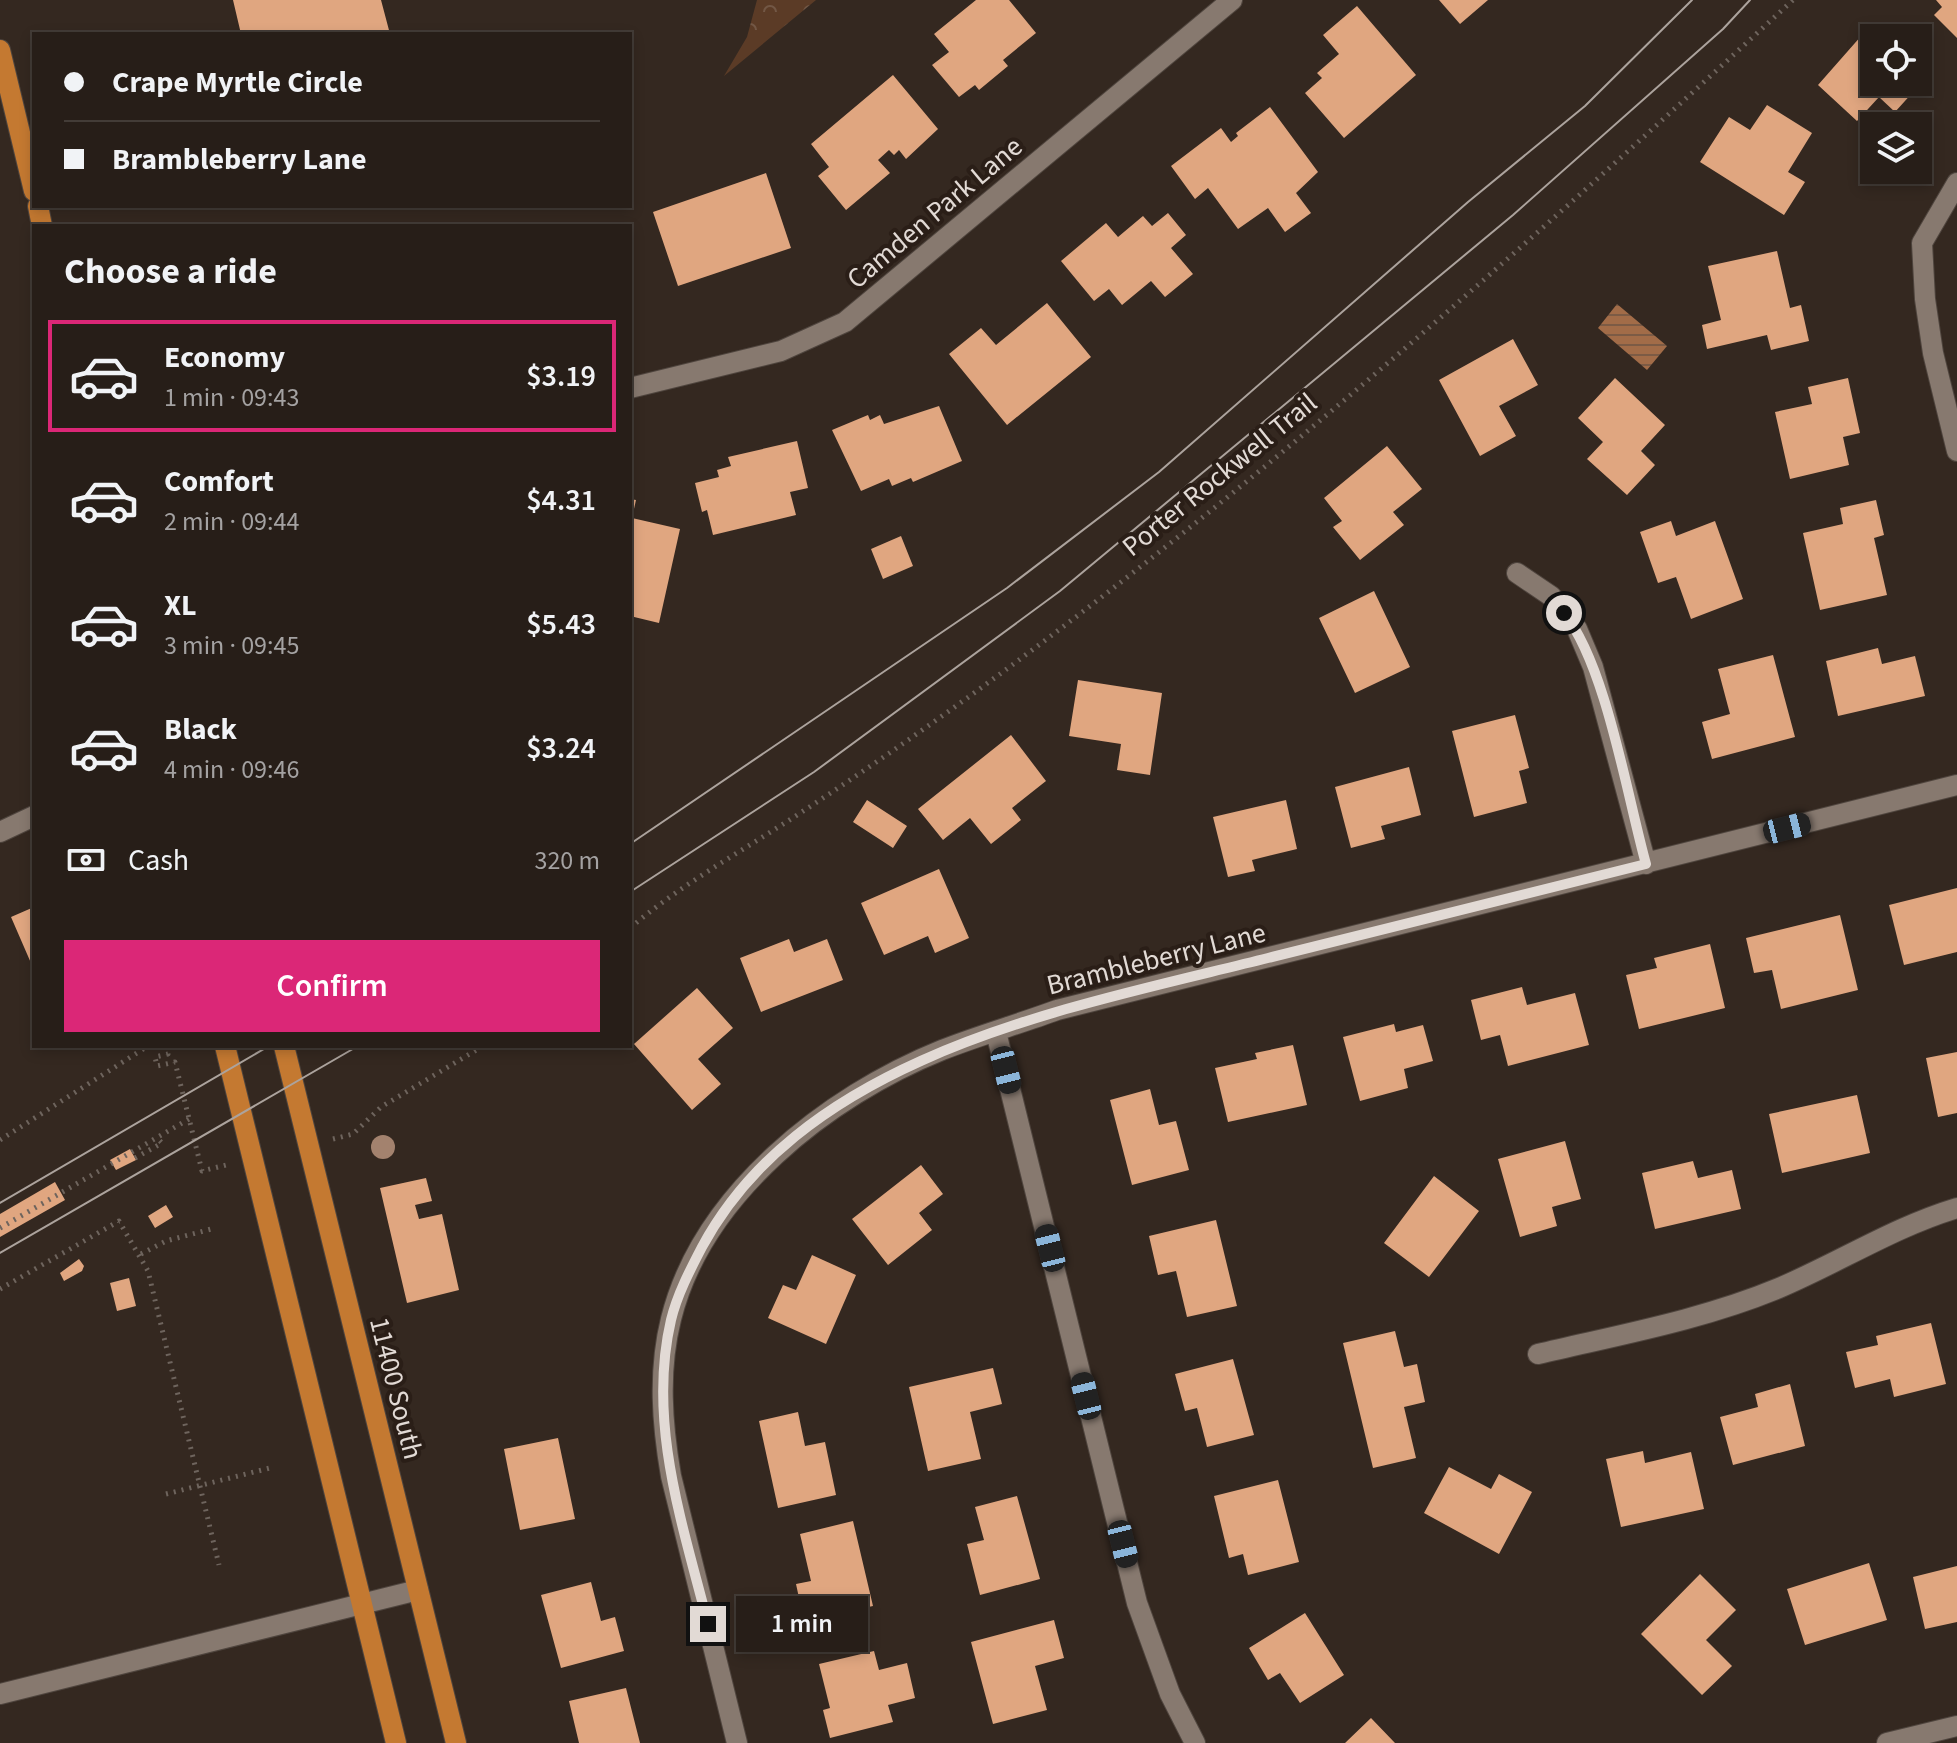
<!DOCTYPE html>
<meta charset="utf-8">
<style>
:root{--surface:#271e18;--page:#332b25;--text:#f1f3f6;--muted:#a4a2a2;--line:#433c37;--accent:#db2777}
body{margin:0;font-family:"Source Sans 3",sans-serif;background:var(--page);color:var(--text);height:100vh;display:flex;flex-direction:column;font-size:30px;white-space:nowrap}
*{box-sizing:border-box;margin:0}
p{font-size:26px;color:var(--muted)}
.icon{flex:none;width:44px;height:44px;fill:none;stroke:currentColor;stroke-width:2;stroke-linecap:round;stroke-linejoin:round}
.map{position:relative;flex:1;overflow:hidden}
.details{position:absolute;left:32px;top:224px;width:600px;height:824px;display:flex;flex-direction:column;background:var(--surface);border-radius:0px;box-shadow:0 4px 12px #0003,0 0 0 2px var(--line)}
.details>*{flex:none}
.banner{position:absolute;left:32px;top:32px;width:600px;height:176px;border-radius:0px;box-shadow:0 4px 12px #0003,0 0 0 2px var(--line);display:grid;align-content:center;height:176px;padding:0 32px;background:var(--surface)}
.buttons{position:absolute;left:1860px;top:24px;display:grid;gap:16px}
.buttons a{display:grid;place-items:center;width:72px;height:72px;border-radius:0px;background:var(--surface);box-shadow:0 4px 12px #0003,0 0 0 2px var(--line);font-size:40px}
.end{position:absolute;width:36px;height:36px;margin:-18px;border:10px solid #e2dad5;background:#111;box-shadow:0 0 0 4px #111}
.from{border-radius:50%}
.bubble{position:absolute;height:56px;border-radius:0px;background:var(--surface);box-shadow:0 4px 12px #0003,0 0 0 2px var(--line);font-size:26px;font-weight:600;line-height:56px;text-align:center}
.car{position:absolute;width:24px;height:48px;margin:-24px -12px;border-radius:10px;box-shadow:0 0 6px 2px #0007;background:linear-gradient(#222 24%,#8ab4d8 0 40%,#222 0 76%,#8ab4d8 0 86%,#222 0)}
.banner b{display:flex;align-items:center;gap:28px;height:76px;font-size:30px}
.banner b+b{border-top:2px solid var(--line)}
.banner i{width:20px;height:20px;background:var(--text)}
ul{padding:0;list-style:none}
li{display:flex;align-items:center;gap:24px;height:112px;margin:0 16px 12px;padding:0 16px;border:4px solid transparent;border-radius:0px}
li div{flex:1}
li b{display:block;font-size:30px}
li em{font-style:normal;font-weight:600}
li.current{border-color:var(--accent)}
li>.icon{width:72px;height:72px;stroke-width:1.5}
h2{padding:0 32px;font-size:36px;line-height:96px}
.pay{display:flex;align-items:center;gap:20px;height:88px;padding:0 32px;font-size:30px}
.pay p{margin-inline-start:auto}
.button{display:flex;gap:16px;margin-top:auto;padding:16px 32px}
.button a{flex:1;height:92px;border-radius:0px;background:var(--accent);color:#fff;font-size:32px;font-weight:600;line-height:92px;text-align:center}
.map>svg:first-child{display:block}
.park{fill:url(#park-crowns)}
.water{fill:url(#water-rules)}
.building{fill:#e0a680}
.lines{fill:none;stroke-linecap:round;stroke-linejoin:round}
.minor-casing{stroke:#4f453e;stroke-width:22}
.major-casing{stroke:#4f453e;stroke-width:22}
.path{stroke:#6e645d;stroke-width:5;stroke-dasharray:2 6;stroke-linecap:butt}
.minor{stroke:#87796f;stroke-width:20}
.major{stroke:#c47931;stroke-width:20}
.tram{stroke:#aca39d;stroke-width:2}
.tree{fill:#a3826e}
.route{stroke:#e2dad5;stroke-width:10}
.labels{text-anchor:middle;stroke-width:8;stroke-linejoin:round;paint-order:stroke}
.street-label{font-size:28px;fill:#e2dad5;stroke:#2a1e17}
</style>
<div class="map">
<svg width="1957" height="1743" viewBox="0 0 1957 1743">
<defs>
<pattern id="park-crowns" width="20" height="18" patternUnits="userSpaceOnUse" patternTransform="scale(2)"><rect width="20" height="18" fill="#5b3b26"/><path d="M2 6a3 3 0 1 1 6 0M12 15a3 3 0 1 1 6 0" fill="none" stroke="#725745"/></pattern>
<pattern id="water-rules" width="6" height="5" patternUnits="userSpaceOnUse" patternTransform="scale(2)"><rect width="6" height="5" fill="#a26c48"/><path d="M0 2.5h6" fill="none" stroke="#7c5b45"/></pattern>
</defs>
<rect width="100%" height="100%" fill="#342820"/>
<path class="park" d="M757,0h59l-92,76 23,-39z"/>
<path class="water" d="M1617,304l50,42 -20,24 -49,-42z"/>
<path class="building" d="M233,0h148l9,34h-149z
M976,0h33l27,33 -33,27 5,6 -29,24 -4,-5 -16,12 -27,-32 17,-13 -15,-18z
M1439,0h49l-28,24z
M1936,0h21v38l-23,-23 8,-8z
M1357,6l59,69 -72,63 -39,-45 17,-15 -5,-5 22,-19 -16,-19z
M1862,35l12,11v36h44v-26l15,14 -38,42 -16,-15 -22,24 -39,-36z
M893,75l45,54 -32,30 -7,-9 -5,5 -5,-5 -11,10 12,13 -44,37 -28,-34 11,-9 -18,-23z
M1767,105l45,28 -24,39 17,10 -21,33 -84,-53 29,-45 21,13z
M1270,107l48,65 -22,21 15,20 -26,19 -17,-24 -30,21 -30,-41 -13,11 -24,-33 50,-38 10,14 7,-6 -2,-3z
M766,173l25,75 -113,38 -25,-74z
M1168,213l18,22 -15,13 22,26 -28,23 -14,-16 -29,24 -13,-16 -15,12 -33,-40 45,-38 12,14 25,-21 9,10z
M1777,251l13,57 11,-3 8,36 -38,9 -4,-15 -60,14 -5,-24 19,-5 -13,-54z
M1047,303l44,54 -84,68 -58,-71 32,-26 15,17z
M1513,339l25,46 -39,21 17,30 -36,20 -41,-76z
M1615,378l50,47 -24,26 14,14 -28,30 -40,-36 16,-17 -25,-24z
M1848,378l12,55 -17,4 6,28 -59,14 -15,-67 37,-8 -4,-17z
M939,406l23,55 -49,21 -2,-4 -19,8 -3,-7 -28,12 -29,-61 36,-15 2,5 10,-5 4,9z
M797,441l11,47 -18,4 6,23 -83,20 -6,-25 -5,2 -7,-29 24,-6 -2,-7 14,-4 -3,-9z
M1387,446l35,43 -29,23 11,13 -44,35 -27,-33 9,-6 -18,-23z
M630,499l6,1 -4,18 48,11 -21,94 -29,-7z
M1876,500l8,35 -10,3 13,57 -67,15 -17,-77 40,-9 -3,-16z
M1671,521l5,15 39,-15 28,78 -52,20 -15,-42 -18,6 -18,-51z
M901,536l12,30 -30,13 -12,-30z
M1374,591l36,76 -55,26 -36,-75z
M1878,648l4,16 33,-8 10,40 -87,20 -12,-55z
M1773,655l22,82 -83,22 -10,-37 28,-8 -12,-45z
M1078,680l84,13 -12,82 -33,-5 4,-26 -52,-8z
M1515,715l14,53 -10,3 8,32 -53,14 -22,-86z
M1011,735l35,46 -34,27 9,12 -30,24 -21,-26 -27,22 -25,-31z
M1409,767l12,48 -40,11 4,13 -34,9 -16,-61z
M867,800l40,26 -14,22 -40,-26z
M1286,800l11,49 -45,11 3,11 -27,6 -15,-60z
M939,869l30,69 -34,15 -7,-17 -44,19 -23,-52z
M1957,888v64l-53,13 -15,-60z
M34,907v63l-23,-53z
M1840,915l18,75 -77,19 -9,-39 -18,3 -8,-35z
M789,939l5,13 33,-13 16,41 -82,32 -21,-54z
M1710,944l15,64 -86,21 -13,-54 31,-7 -3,-10z
M1522,987l5,18 48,-12 14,52 -81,21 -8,-31 -19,5 -10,-40z
M697,988l36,40 -35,31 23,25 -29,26 -58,-66z
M1394,1024l2,8 27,-7 10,36 -29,8 4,19 -48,13 -17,-64z
M1293,1045l14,60 -79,17 -13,-54 42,-9 -2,-6z
M1957,1052v61l-19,4 -12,-59z
M1150,1089l9,36 17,-4 13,49 -57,15 -22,-85z
M1857,1095l13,58 -88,20 -13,-59z
M1565,1141l16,58 -29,8 5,19 -37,11 -22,-78z
M130,1149l6,11 -20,10 -6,-10z
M1693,1161l5,17 34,-8 9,39 -86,20 -13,-56z
M921,1165l22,29 -24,19 13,17 -44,35 -36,-46z
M1434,1176l45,35 -50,66 -45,-34z
M426,1178l6,23 -17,4 4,14 23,-5 17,76 -52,13 -27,-115z
M55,1182l10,18 -65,37v-23z
M166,1205l7,12 -18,11 -7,-12z
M1216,1220l21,86 -50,11 -11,-46 -18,4 -9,-39z
M812,1255l44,20 -30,69 -58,-26 15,-33 13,5z
M79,1259l5,7 -2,5 -18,10 -4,-8z
M129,1278l7,28 -19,5 -7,-28z
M1931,1323l15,61 -52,13 -4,-18 -35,9 -9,-36 32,-7 -2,-9z
M1395,1331l9,36 13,-3 8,38 -21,5 12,51 -43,10 -30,-125z
M1233,1359l21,76 -47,12 -10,-39 -12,3 -10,-37z
M993,1368l9,36 -32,8 11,47 -53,12 -19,-84z
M1790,1384l15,62 -72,19 -13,-48 38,-10 -3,-13z
M798,1412l7,34 20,-4 11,53 -58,13 -19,-87z
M558,1438l17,81 -55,11 -16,-81z
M1643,1451l2,12 46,-11 13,57 -83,18 -15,-68z
M1449,1467l42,22 8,-15 33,18 -33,62 -75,-41z
M1278,1480l21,82 -51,13 -5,-21 -14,4 -15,-62z
M1017,1496l23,83 -60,16 -13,-51 17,-4 -9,-33z
M853,1521l20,85 -69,15 -8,-37 15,-3 -11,-47z
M1869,1563l18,57 -82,25 -18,-56z
M1957,1566v56l-32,7 -12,-52z
M1700,1574l36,36 -30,30 26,26 -30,29 -61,-61z
M591,1582l10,39 14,-4 9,34 -63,17 -20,-73z
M1305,1613l39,62 -44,28 -20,-30 -12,7 -19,-32z
M1054,1620l10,38 -29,8 12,44 -54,14 -22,-82z
M874,1651l5,19 28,-7 8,35 -27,7 5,17 -63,16 -7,-28 7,-2 -11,-44z
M626,1688l14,55h-61l-10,-42z
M1371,1718l24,25h-50z"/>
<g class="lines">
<defs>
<path id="minor" d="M1957,183l-35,60 3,56 8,54 24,98
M630,388l151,-37 64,-29 387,-322
M1517,573l34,23 26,33 16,38 53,197
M0,832l34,-16
M996,1032l141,571 33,91 25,49
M1538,1354c80,-19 164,-34 241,-66 61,-26 115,-61 178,-80
M0,1694l418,-104
M737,1743l-66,-267c-9,-52 -13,-105 0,-157 31,-125 157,-223 271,-269 38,-15 77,-26 115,-40l900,-225
M1887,1743l70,-17"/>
<path id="major" d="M0,50l34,141
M38,206l4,20
M225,1046l171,697
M284,1046l172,697"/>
</defs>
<use href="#minor" class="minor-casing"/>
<use href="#major" class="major-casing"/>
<path class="path" d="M630,928c49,-42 107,-74 161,-109 71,-46 141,-95 209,-145 276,-204 541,-441 793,-674
M166,1046l2,8 -13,3 2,9 18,-4 27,109 24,-6
M333,1139l20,-5 28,-27 102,-61
M0,1140l148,-94
M135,1158l27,-15 -4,-4
M0,1228l189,-109
M141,1254l25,-13 49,-13
M0,1289l119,-68 29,50 71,294
M166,1494l108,-27"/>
<use href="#minor" class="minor"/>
<use href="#major" class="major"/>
<path class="tram" d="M630,844l377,-256 152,-116 309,-270 117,-96 107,-106
M630,892l184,-120 246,-181 453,-376 210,-186 27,-29
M0,1203l269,-157
M0,1253l358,-207"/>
</g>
<circle class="tree" cx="383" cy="1147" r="12"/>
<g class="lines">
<path class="route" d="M708,1624c-25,-99 -61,-201 -37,-304 6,-25 19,-50 31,-73 105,-194 370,-240 566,-289 126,-32 252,-63 378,-94 -19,-68 -40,-199 -82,-251"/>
</g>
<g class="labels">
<g class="street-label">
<text transform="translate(934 212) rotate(-40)" y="10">Camden Park Lane</text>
<text transform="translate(1219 474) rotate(-39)" y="10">Porter Rockwell Trail</text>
<text transform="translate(1156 958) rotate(-14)" y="10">Brambleberry Lane</text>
<text transform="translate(397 1388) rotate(76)" y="10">11400 South</text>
</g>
</g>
</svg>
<div class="buttons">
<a><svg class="icon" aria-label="locate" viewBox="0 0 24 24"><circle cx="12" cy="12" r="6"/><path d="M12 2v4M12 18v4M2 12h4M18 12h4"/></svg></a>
<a><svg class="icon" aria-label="layers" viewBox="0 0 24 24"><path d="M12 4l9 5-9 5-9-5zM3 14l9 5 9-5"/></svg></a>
</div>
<i class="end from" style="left:1564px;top:613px"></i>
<i class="end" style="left:708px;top:1624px"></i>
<div class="bubble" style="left:736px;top:1596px;width:132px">1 min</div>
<i class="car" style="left:1787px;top:828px;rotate:76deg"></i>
<i class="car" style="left:1006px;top:1070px;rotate:166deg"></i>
<i class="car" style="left:1050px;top:1248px;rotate:346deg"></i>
<i class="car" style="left:1086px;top:1396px;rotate:346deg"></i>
<i class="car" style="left:1123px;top:1544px;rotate:166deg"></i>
<div class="banner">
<b><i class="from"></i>Crape Myrtle Circle</b>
<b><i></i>Brambleberry Lane</b>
</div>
<section class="details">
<h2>Choose a ride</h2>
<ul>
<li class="current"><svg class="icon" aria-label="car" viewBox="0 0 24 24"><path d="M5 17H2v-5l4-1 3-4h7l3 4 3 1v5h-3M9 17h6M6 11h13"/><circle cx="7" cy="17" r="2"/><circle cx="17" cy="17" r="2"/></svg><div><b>Economy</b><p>1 min · 09:43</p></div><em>$3.19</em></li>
<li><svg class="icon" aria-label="car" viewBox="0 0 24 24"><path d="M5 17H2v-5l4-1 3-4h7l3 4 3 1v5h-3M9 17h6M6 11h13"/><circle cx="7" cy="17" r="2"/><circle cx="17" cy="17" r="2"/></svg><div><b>Comfort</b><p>2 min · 09:44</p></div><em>$4.31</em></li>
<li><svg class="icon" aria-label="car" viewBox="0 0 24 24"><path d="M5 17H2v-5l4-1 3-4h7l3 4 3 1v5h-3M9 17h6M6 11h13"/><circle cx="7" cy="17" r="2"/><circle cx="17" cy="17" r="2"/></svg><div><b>XL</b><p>3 min · 09:45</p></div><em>$5.43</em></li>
<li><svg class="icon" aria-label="car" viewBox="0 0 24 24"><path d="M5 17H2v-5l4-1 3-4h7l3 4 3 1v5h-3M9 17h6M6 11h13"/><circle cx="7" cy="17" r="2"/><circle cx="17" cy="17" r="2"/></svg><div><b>Black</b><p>4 min · 09:46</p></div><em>$3.24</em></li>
</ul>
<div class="pay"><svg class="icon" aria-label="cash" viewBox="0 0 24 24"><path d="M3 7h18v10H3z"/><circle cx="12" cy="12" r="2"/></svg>Cash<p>320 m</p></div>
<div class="button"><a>Confirm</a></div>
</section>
</div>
